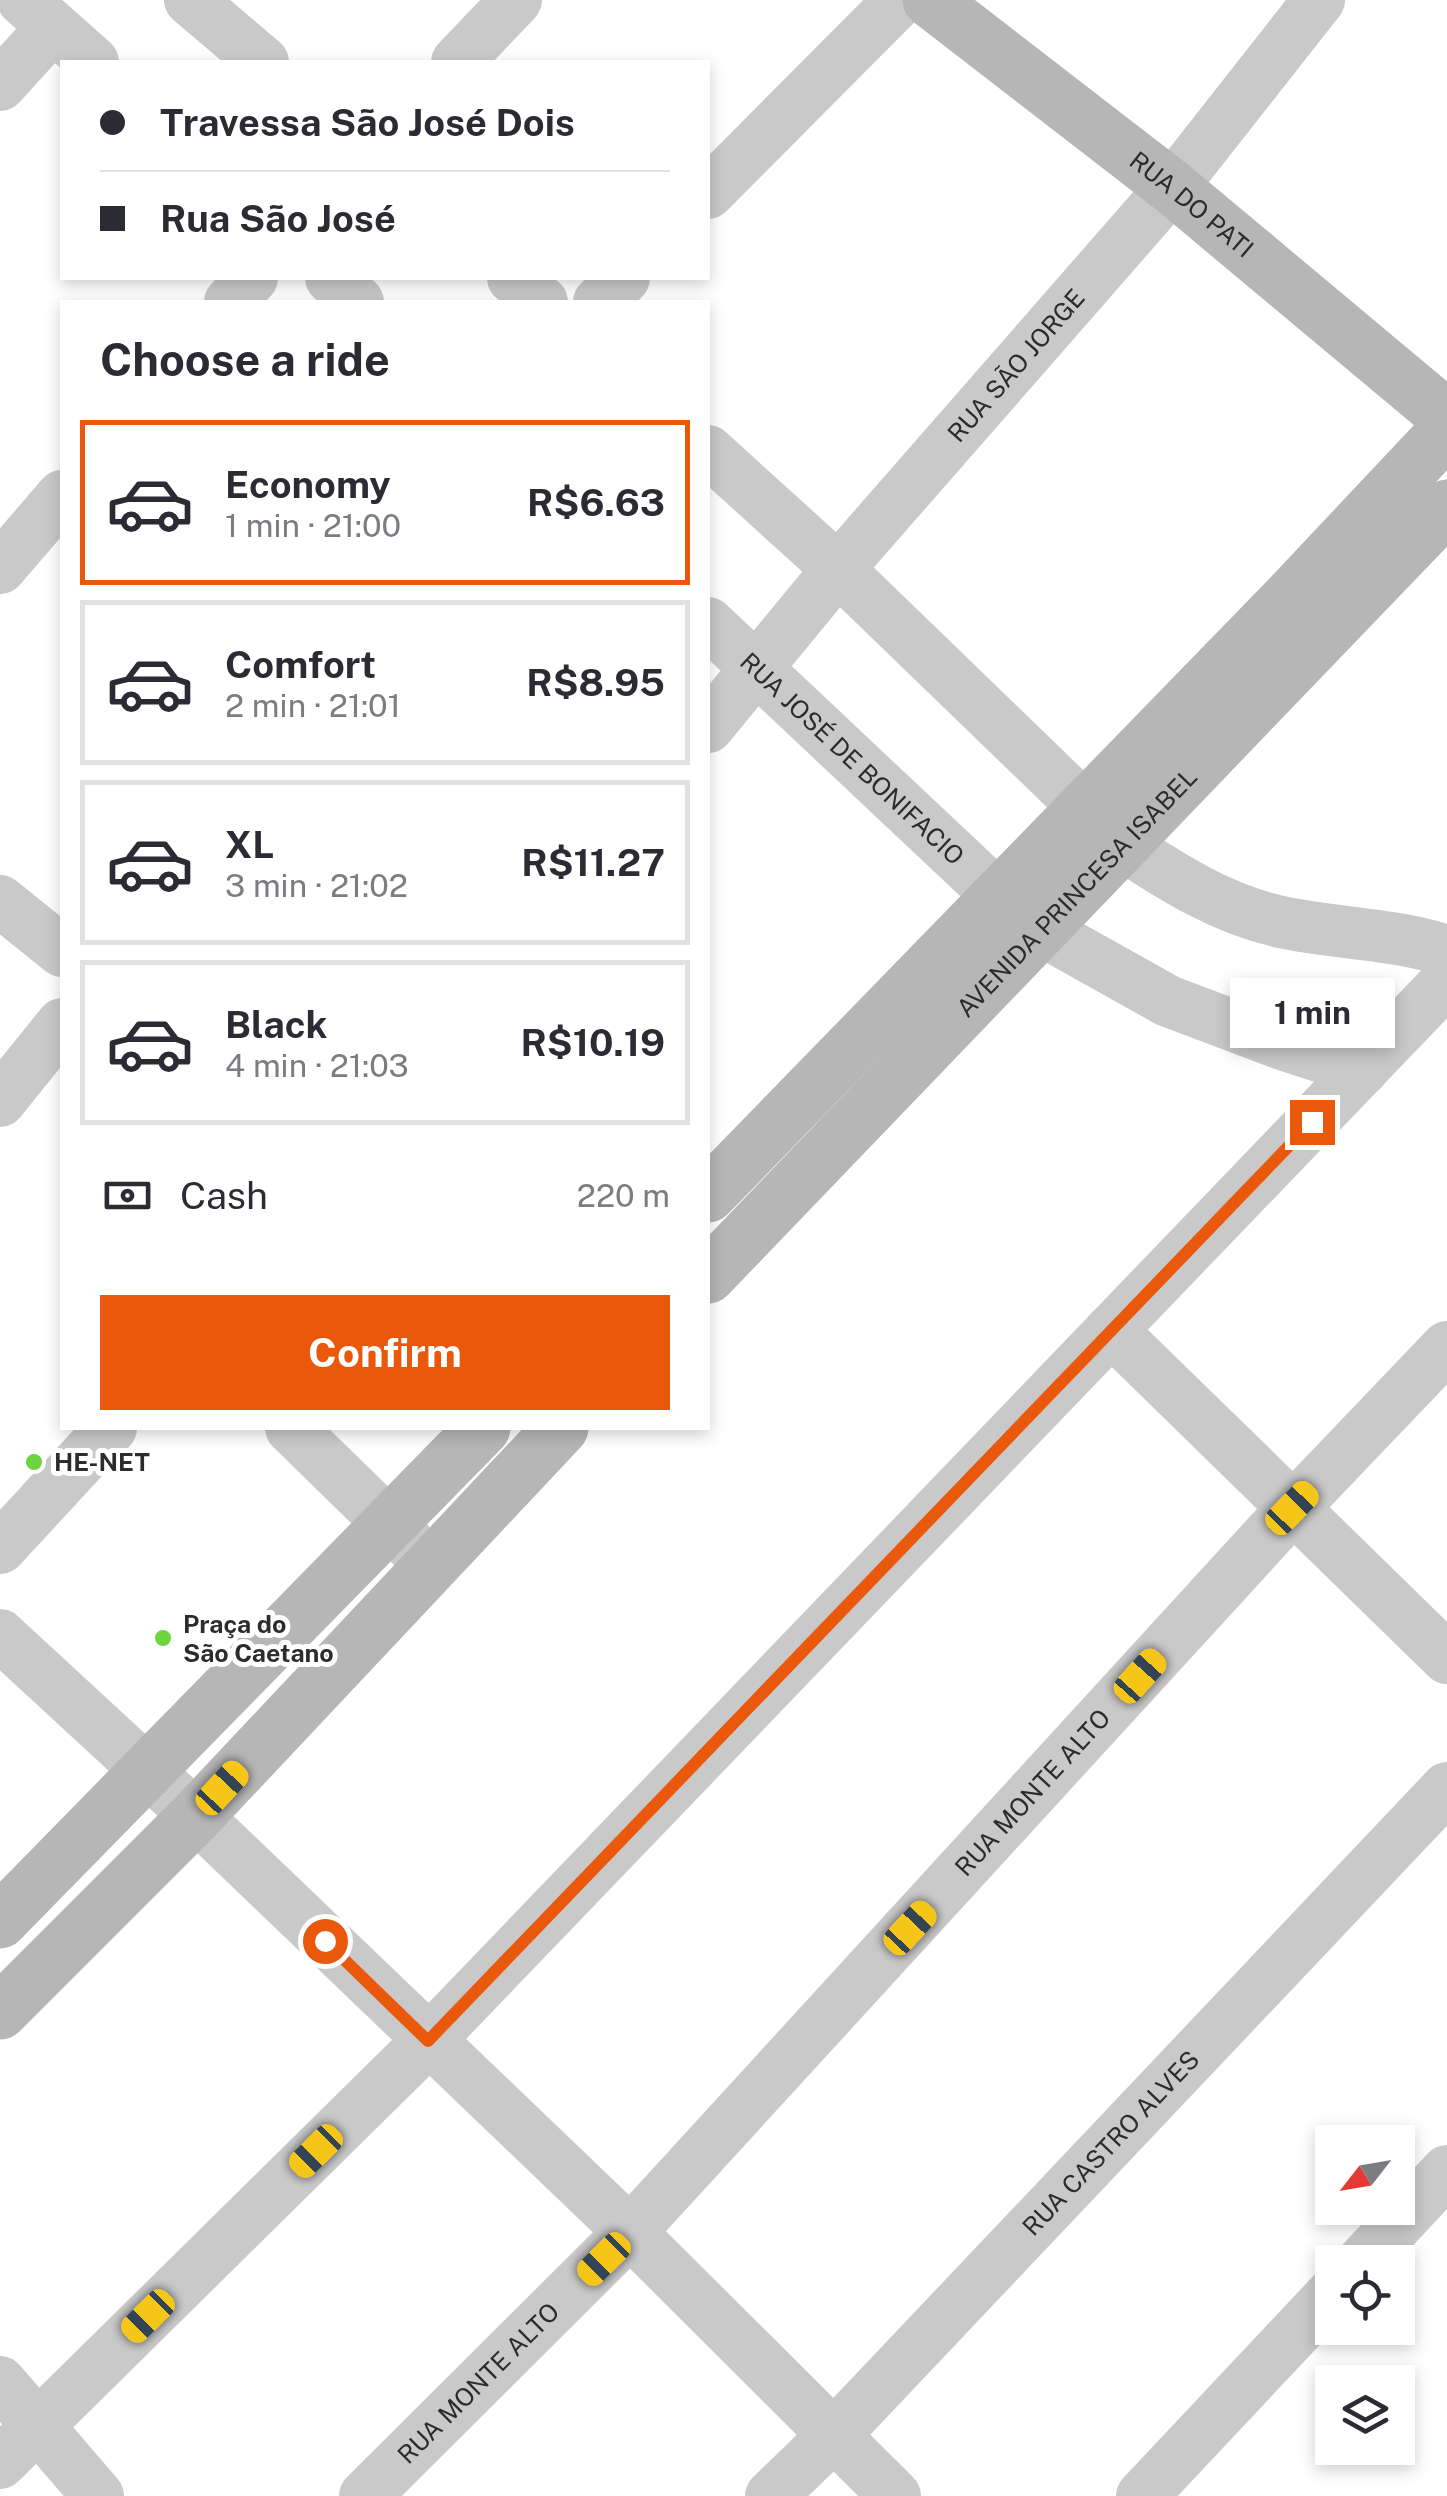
<!DOCTYPE html>
<meta charset="utf-8">
<style>
:root{--surface:#fff;--page:#f2f2f3;--text:#2b2b33;--muted:#7c7c81;--line:#e1e1e2;--accent:#ea580c}
body{margin:0;font-family:"Public Sans",sans-serif;background:var(--page);color:var(--text);height:100vh;display:flex;flex-direction:column;font-size:38px;white-space:nowrap}
*{box-sizing:border-box;margin:0}
p{font-size:32px;color:var(--muted)}
.icon{flex:none;width:55px;height:55px;fill:none;stroke:currentColor;stroke-width:2;stroke-linecap:round;stroke-linejoin:round}
.map{position:relative;flex:1;overflow:hidden}
.drawer{position:absolute;left:60px;top:300px;width:650px;height:1130px;display:flex;flex-direction:column;background:var(--surface);border-radius:0px;box-shadow:0 5px 15px #0003}
.drawer>*{flex:none}
.guide{position:absolute;left:60px;top:60px;width:650px;height:220px;border-radius:0px;box-shadow:0 5px 15px #0003;display:grid;align-content:center;height:220px;padding:0 40px;background:var(--surface)}
.needle{width:65px;rotate:239deg}
.controls{position:absolute;left:1315px;top:2125px;display:grid;gap:20px}
.controls a{display:grid;place-items:center;width:100px;height:100px;border-radius:0px;background:var(--surface);box-shadow:0 5px 15px #0003;font-size:50px}
.end{position:absolute;width:45px;height:45px;margin:-22px;border:12px solid #ea580c;background:#fff;box-shadow:0 0 0 5px #fff}
.from{border-radius:50%}
.bubble{position:absolute;height:70px;border-radius:0px;background:var(--surface);box-shadow:0 5px 15px #0003;font-size:32px;font-weight:700;line-height:70px;text-align:center}
.car{position:absolute;width:30px;height:60px;margin:-30px -15px;border-radius:12px;box-shadow:0 0 8px 2px #0007;background:linear-gradient(#f5c518 24%,#345 0 40%,#f5c518 0 76%,#345 0 86%,#f5c518 0)}
.guide b{display:flex;align-items:center;gap:35px;height:95px;font-size:38px}
.guide b+b{border-top:2px solid var(--line)}
.guide i{width:25px;height:25px;background:var(--text)}
ul{padding:0;list-style:none}
li{display:flex;align-items:center;gap:30px;height:165px;margin:0 20px 15px;padding:0 20px;border:5px solid var(--line);border-radius:0px}
li div{flex:1}
li b{display:block;font-size:38px}
li em{font-style:normal;font-weight:700}
li.active{border-color:var(--accent)}
li>.icon{width:90px;height:90px;stroke-width:1.5}
h2{padding:0 40px;font-size:45px;line-height:120px}
.pay{display:flex;align-items:center;gap:25px;height:110px;padding:0 40px;font-size:38px}
.pay p{margin-inline-start:auto}
.cta{display:flex;gap:20px;margin-top:auto;padding:20px 40px}
.cta a{flex:1;height:115px;border-radius:0px;background:var(--accent);color:#fff;font-size:40px;font-weight:700;line-height:115px;text-align:center}
.map>svg:first-child{display:block}
.lines{fill:none;stroke-linecap:round;stroke-linejoin:round}
.street{stroke:#c9c9c9;stroke-width:52}
.secondary{stroke:#b6b6b6;stroke-width:55}
.route{stroke:#ea580c;stroke-width:12}
.poi-dot{fill:#6cd43e;stroke:#fff;stroke-width:4}
.labels{text-anchor:middle;stroke-width:10;stroke-linejoin:round;paint-order:stroke}
.street-label{font-size:25px;fill:#2c2c2c;stroke:#fff}
.poi-label{font-size:25px;font-weight:bold;fill:#2c2c2c;stroke:#fff;text-anchor:start}
</style>
<div class="map">
<svg width="1447" height="2496" viewBox="0 0 1447 2496">
<rect width="100%" height="100%" fill="#fff"/>
<g class="lines">
<g class="street">
<path d="M23,0l70,62"/>
<path d="M190,0l73,62"/>
<path d="M457,62l59,-62"/>
<path d="M0,85l53,-58"/>
<path d="M708,193l192,-193"/>
<path d="M331,278l27,24"/>
<path d="M513,278l29,24"/>
<path d="M230,302l22,-24"/>
<path d="M599,302l25,-24"/>
<path d="M708,451l130,118 245,237"/>
<path d="M0,568l62,-72"/>
<path id="s1" d="M708,623l289,272"/>
<path id="s2" d="M708,727l130,-158 334,-382 147,-187"/>
<path d="M1123,845c50,33 99,64 158,77 55,12 112,11 166,29"/>
<path d="M0,901l62,50"/>
<path d="M1041,930l127,71 114,43 80,26"/>
<path d="M0,1101l62,-77"/>
<path d="M1111,1330l336,328"/>
<path d="M291,1428l131,128"/>
<path d="M0,1548l111,-120"/>
<path d="M0,1635l196,181 434,416 265,264"/>
<path d="M1362,2262l85,-91"/>
<path d="M0,2382l98,114"/>
<path d="M0,2463l428,-422 1019,-1060"/>
<path id="s3" d="M365,2496l265,-264 663,-724 154,-161"/>
<path id="s4" d="M771,2496l64,-62 612,-646"/>
<path d="M1142,2496l190,-202"/>
</g>
<g class="secondary">
<path id="s5" d="M930,0l242,187 275,230"/>
<path d="M708,1195l580,-596 159,-169"/>
<path id="s6" d="M708,1276l739,-769"/>
<path d="M0,1921l483,-493"/>
<path d="M0,2012l196,-196 365,-388"/>
</g>
</g>
<g class="lines">
<path class="route" d="M325,1941l103,100 884,-919"/>
</g>
<g class="poi-dot">
<circle cx="34" cy="1462" r="10"/>
<circle cx="163" cy="1638" r="10"/>
</g>
<g class="labels">
<g class="street-label">
<text dy="9" stroke="none"><textPath href="#s5" startOffset="332">RUA DO PATI</textPath></text>
<text dy="9" stroke="none"><textPath href="#s2" startOffset="475">RUA SÃO JORGE</textPath></text>
<text dy="9" stroke="none"><textPath href="#s1" startOffset="198">RUA JOSÉ DE BONIFACIO</textPath></text>
<text dy="9" stroke="none"><textPath href="#s6" startOffset="532">AVENIDA PRINCESA ISABEL</textPath></text>
<text dy="9" stroke="none"><textPath href="#s3" startOffset="970">RUA MONTE ALTO</textPath></text>
<text dy="9" stroke="none"><textPath href="#s4" startOffset="490">RUA CASTRO ALVES</textPath></text>
<text dy="9" stroke="none"><textPath href="#s3" startOffset="160">RUA MONTE ALTO</textPath></text>
</g>
<g class="poi-label">
<text x="54" y="1471">HE-NET</text>
<text x="183" y="1633">Praça do<tspan x="183" dy="29">São Caetano</tspan></text>
</g>
</g>
</svg>
<div class="controls">
<a><svg class="needle" viewBox="-14 -14 28 28"><path d="M0-13l5 13h-10z" fill="#e53935"/><path d="M0 13l5-13h-10z" fill="#7c7c81"/></svg></a>
<a><svg class="icon" aria-label="locate" viewBox="0 0 24 24"><circle cx="12" cy="12" r="6"/><path d="M12 2v4M12 18v4M2 12h4M18 12h4"/></svg></a>
<a><svg class="icon" aria-label="layers" viewBox="0 0 24 24"><path d="M12 4l9 5-9 5-9-5zM3 14l9 5 9-5"/></svg></a>
</div>
<i class="end from" style="left:325px;top:1941px"></i>
<i class="end" style="left:1312px;top:1122px"></i>
<div class="bubble" style="left:1230px;top:978px;width:165px">1 min</div>
<i class="car" style="left:1292px;top:1508px;rotate:44deg"></i>
<i class="car" style="left:1140px;top:1676px;rotate:42deg"></i>
<i class="car" style="left:222px;top:1788px;rotate:43deg"></i>
<i class="car" style="left:910px;top:1928px;rotate:43deg"></i>
<i class="car" style="left:316px;top:2151px;rotate:225deg"></i>
<i class="car" style="left:604px;top:2259px;rotate:225deg"></i>
<i class="car" style="left:148px;top:2316px;rotate:225deg"></i>
<div class="guide">
<b><i class="from"></i>Travessa São José Dois</b>
<b><i></i>Rua São José</b>
</div>
<section class="drawer">
<h2>Choose a ride</h2>
<ul>
<li class="active"><svg class="icon" aria-label="car" viewBox="0 0 24 24"><path d="M5 17H2v-5l4-1 3-4h7l3 4 3 1v5h-3M9 17h6M6 11h13"/><circle cx="7" cy="17" r="2"/><circle cx="17" cy="17" r="2"/></svg><div><b>Economy</b><p>1 min · 21:00</p></div><em>R$6.63</em></li>
<li><svg class="icon" aria-label="car" viewBox="0 0 24 24"><path d="M5 17H2v-5l4-1 3-4h7l3 4 3 1v5h-3M9 17h6M6 11h13"/><circle cx="7" cy="17" r="2"/><circle cx="17" cy="17" r="2"/></svg><div><b>Comfort</b><p>2 min · 21:01</p></div><em>R$8.95</em></li>
<li><svg class="icon" aria-label="car" viewBox="0 0 24 24"><path d="M5 17H2v-5l4-1 3-4h7l3 4 3 1v5h-3M9 17h6M6 11h13"/><circle cx="7" cy="17" r="2"/><circle cx="17" cy="17" r="2"/></svg><div><b>XL</b><p>3 min · 21:02</p></div><em>R$11.27</em></li>
<li><svg class="icon" aria-label="car" viewBox="0 0 24 24"><path d="M5 17H2v-5l4-1 3-4h7l3 4 3 1v5h-3M9 17h6M6 11h13"/><circle cx="7" cy="17" r="2"/><circle cx="17" cy="17" r="2"/></svg><div><b>Black</b><p>4 min · 21:03</p></div><em>R$10.19</em></li>
</ul>
<div class="pay"><svg class="icon" aria-label="cash" viewBox="0 0 24 24"><path d="M3 7h18v10H3z"/><circle cx="12" cy="12" r="2"/></svg>Cash<p>220 m</p></div>
<div class="cta"><a>Confirm</a></div>
</section>
</div>
